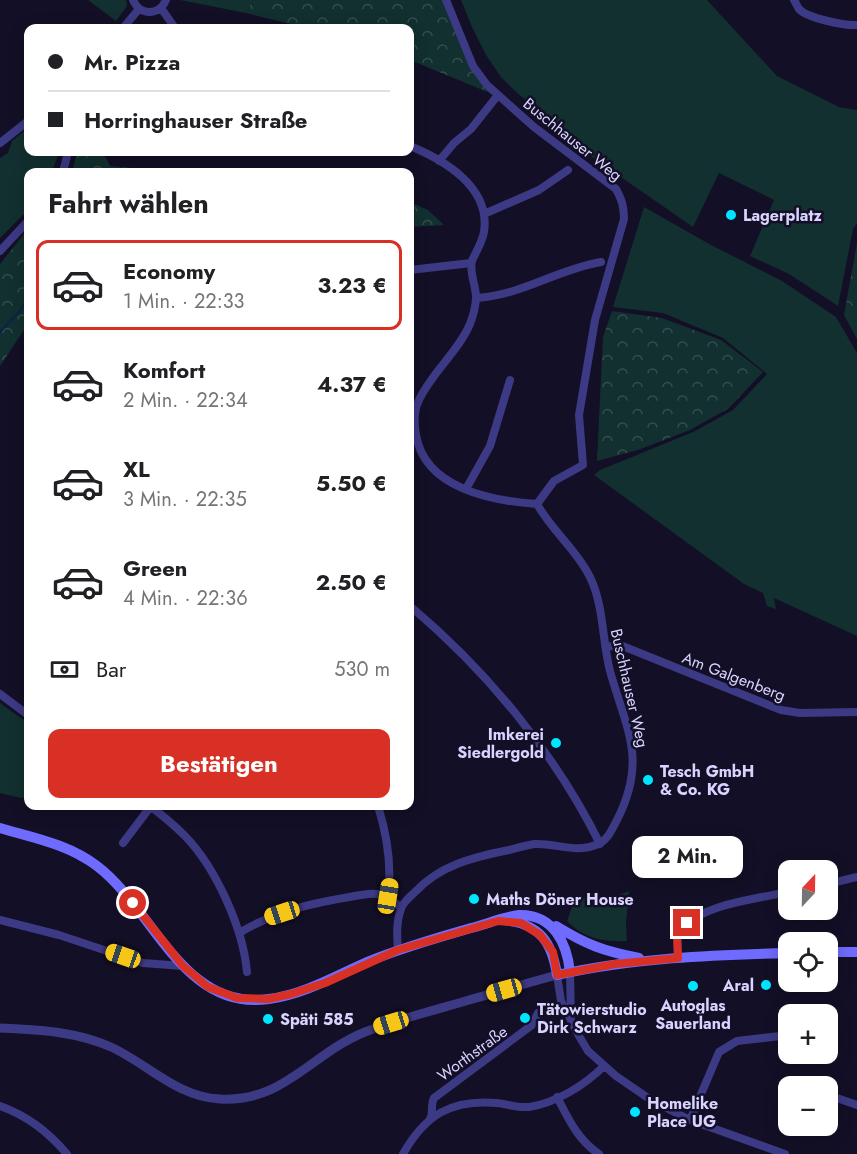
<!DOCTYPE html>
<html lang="de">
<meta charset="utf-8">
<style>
:root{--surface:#fff;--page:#f2f2f2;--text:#202124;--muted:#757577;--line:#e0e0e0;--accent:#d93025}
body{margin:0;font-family:Jost,sans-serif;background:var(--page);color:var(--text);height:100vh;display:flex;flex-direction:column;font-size:22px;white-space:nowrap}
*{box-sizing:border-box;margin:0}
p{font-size:20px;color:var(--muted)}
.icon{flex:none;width:33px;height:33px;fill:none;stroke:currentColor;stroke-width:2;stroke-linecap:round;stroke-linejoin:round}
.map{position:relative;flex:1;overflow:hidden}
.drawer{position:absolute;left:24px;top:168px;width:390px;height:642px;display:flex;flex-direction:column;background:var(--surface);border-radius:12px;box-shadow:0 3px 15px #0003}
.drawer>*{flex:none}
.guide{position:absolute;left:24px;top:24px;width:390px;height:132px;border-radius:12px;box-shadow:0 3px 15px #0003;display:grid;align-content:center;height:132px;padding:0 24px;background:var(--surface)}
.needle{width:39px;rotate:22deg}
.controls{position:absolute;left:778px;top:860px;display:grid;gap:12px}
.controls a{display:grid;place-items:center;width:60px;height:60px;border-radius:12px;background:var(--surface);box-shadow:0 3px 15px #0003;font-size:30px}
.end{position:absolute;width:27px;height:27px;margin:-14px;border:8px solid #d93025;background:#fff;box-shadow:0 0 0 3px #fff}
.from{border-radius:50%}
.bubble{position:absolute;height:42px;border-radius:12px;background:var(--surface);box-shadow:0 3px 15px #0003;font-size:20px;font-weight:700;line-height:42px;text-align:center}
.car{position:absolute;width:18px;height:36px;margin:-18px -9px;border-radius:8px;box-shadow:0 0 4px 2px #0007;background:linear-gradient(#f5c518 24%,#345 0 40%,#f5c518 0 76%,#345 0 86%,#f5c518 0)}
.guide b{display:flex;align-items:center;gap:21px;height:57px;font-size:22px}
.guide b+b{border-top:2px solid var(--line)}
.guide i{width:15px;height:15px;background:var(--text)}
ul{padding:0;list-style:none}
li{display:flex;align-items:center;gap:18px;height:90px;margin:0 12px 9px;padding:0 12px;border:3px solid transparent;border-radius:12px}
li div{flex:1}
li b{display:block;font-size:22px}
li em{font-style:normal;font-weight:700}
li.selected{border-color:var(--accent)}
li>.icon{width:54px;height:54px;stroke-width:1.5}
h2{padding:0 24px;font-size:27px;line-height:72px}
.pay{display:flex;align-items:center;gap:15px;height:66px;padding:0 24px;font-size:22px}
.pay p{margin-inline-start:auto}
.button{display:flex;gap:12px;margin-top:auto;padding:12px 24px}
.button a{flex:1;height:69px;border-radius:12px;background:var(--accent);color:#fff;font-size:24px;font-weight:700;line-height:69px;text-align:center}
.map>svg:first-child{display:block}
.grass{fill:#12302f}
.forest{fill:url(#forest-crowns)}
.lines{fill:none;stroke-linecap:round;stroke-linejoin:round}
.stream{stroke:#0c2248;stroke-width:2}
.minor{stroke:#3d3a85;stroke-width:8}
.tertiary{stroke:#3d3a85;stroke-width:9}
.secondary{stroke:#6f6bff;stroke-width:10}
.route{stroke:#d93025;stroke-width:8}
.poi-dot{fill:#00e5ff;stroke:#130f26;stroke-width:2}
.labels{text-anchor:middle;stroke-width:5;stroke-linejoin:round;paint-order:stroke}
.street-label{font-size:16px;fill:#d9d4ff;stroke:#130f26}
.poi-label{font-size:16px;font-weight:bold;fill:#d9d4ff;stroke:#130f26;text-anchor:start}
</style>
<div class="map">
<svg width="857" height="1154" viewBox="0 0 857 1154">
<defs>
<pattern id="forest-crowns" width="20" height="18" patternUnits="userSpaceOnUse" patternTransform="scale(1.5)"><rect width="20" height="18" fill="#12302f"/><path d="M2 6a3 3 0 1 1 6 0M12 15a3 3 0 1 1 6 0" fill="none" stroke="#344d4e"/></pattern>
</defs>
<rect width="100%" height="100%" fill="#130f26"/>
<path class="grass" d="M88,0h38l1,6 -11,15z
M180,0h73l-7,13z
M461,0h246l70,76 62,31 18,3v113l-4,6 -15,77 -49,-32 -39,-18 24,-56 -55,-27 -26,54 -101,-70 -78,-67 -13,-13 -15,-22 -14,-28z
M28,128v24h31l-7,20h-24v38l-28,28v-80l8,-5 4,-12z
M644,207l67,38 71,36 54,36 21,36v283l-83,-38 2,11 -9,-3 -4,-13 -19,-9 -150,-109 6,-5 93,-38 40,-22 34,-36 -44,-36 -60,-25 -50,-6z
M0,703l28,20v73l-7,2 -21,-5z
M629,891l-3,33 1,17c-23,1 -43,-2 -60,-20l8,-22 43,-4z"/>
<path class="forest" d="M253,0h189l26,64 22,29 -80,-33v-32h-103l-61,-15z
M77,152h26l7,14 60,6h-98z
M410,202l18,8 16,15 -34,2z
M28,229v95l-28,42v-102z
M857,243v96l-13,-24z
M612,311l50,7 59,22 42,32 -34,36 -39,22 -52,20 -41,11 6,-124z"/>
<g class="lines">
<path class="stream" d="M0,332l19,-20 9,-14"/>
<path class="minor" d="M133,0c7,16 26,16 33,0
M446,0l27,66 14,19 47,42 82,62c6,11 8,18 8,30l-29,101 -16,95 4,50 -29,16 -17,23
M794,0c2,3 3,6 5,9 8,9 46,17 58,16
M161,8l14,20
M123,28l16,-19
M0,143l28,-22
M410,146c34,14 81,41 74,86 -2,11 -8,19 -12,29 -3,11 4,25 4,36 0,9 -3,19 -6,27 -12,28 -38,48 -51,76 -5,10 -5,24 -3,35 9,54 77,66 121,69
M439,161l15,-18 17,-14 27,-34
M63,172l5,-20
M484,214l55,-24 29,-20
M0,251l28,-30
M410,270l61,-7
M476,298c44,-2 82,-29 125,-36
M466,489l24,-43 20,-66
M410,606c77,65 145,147 190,238
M606,647l14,-2 161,65 19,3 57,-1
M0,694l28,21
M150,806c12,9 24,19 35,30 31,32 58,92 62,136
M378,806c9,29 14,59 10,90
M123,843l28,-37
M828,884l29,-7
M0,920l59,15 84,28 40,3
M239,933c40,-24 83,-32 129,-39 15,-2 22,4 33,14
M398,950c-1,-13 -2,-28 3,-41 2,-7 9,-12 14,-17 25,-27 59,-35 94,-42 8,-2 18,-5 26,-6 22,-1 41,10 63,0 10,-4 14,-15 19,-24 31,-61 9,-91 -7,-149 -8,-31 -6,-65 -20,-94 -13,-27 -38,-46 -53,-73
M678,958l-1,-25c23,-29 78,-34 112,-41
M570,972l1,45
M557,975l4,26 18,35 9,15 28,25 35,24 39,20 95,34
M785,1089l4,1
M828,1095l29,10
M557,1097c12,23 21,43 42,57
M0,1106c28,10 48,26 67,48
M430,1119c4,-7 0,-14 4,-21l98,-73 6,-12
M690,1120l29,-68 18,-11 52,-6
M403,1154c22,-39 48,-55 94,-51 10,1 21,5 32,4 27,-4 56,-22 75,-41"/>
<path class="tertiary" d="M0,1028c38,2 75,3 111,19 37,17 66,50 109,52 63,4 92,-46 145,-67 34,-13 70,-22 104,-32 29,-8 58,-17 88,-25"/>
<path class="secondary" d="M0,828c34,10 68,16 97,38 56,42 86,146 172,133 36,-5 66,-23 98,-37 34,-14 69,-24 104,-34 16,-4 32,-11 48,-13 34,-1 48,28 51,57
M504,920c36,4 48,22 53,55 76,-17 154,-20 232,-22
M556,926c31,19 47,25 83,32
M828,952h29"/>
</g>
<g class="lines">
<path class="route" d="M133,903l50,63 25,21 29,11 31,1 23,-5 34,-11 73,-33 100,-29 23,2 19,12 13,17 4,23 58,-11 63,-6 -1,-25 10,-10"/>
</g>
<g class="poi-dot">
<circle cx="731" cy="215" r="6"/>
<circle cx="556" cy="743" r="6"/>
<circle cx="648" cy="780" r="6"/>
<circle cx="474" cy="899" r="6"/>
<circle cx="766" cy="985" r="6"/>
<circle cx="693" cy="986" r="6"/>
<circle cx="525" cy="1018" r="6"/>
<circle cx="268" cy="1019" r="6"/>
<circle cx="635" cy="1112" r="6"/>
</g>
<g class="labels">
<g class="street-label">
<text transform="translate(573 139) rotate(39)" y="6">Buschhauser Weg</text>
<text transform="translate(734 676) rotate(21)" y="6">Am Galgenberg</text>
<text transform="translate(630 688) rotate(77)" y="6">Buschhauser Weg</text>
<text transform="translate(472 1053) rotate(-36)" y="6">Worthstraße</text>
</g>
<g class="poi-label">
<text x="743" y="221">Lagerplatz</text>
<text x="544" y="740" text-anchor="end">Imkerei<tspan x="544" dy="18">Siedlergold</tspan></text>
<text x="660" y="777">Tesch GmbH<tspan x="660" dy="18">&amp; Co. KG</tspan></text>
<text x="486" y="905">Maths Döner House</text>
<text x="754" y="991" text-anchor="end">Aral</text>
<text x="693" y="1011" text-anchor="middle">Autoglas<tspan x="693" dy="18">Sauerland</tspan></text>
<text x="537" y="1015">Tätowierstudio<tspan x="537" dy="18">Dirk Schwarz</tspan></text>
<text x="280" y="1025">Späti 585</text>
<text x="647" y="1109">Homelike<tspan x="647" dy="18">Place UG</tspan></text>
</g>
</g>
</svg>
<div class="controls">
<a><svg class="needle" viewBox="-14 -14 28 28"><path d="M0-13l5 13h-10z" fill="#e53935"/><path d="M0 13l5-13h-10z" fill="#757577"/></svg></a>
<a><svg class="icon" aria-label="locate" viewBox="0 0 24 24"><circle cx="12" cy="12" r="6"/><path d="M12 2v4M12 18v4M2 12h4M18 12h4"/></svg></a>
<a>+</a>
<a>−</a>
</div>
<i class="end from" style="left:133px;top:903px"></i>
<i class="end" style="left:687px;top:923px"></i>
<div class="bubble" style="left:632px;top:836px;width:111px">2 Min.</div>
<i class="car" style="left:388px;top:896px;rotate:9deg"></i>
<i class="car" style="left:282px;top:913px;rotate:252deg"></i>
<i class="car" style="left:123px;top:956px;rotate:289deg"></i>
<i class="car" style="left:504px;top:990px;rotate:254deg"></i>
<i class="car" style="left:391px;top:1023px;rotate:253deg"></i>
<div class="guide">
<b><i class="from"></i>Mr. Pizza</b>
<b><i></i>Horringhauser Straße</b>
</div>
<section class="drawer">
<h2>Fahrt wählen</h2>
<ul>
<li class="selected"><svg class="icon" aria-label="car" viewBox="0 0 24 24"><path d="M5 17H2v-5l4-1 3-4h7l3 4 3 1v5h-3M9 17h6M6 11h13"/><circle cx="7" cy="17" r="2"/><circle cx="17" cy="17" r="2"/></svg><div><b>Economy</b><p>1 Min. · 22:33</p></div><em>3.23 €</em></li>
<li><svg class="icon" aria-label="car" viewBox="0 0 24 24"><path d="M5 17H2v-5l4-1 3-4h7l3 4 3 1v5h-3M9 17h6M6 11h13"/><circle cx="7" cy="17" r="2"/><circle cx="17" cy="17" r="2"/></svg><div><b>Komfort</b><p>2 Min. · 22:34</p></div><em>4.37 €</em></li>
<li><svg class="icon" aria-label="car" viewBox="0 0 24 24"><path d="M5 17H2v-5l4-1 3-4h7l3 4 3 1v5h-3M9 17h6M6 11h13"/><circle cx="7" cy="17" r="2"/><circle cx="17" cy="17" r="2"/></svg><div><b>XL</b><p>3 Min. · 22:35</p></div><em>5.50 €</em></li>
<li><svg class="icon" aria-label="car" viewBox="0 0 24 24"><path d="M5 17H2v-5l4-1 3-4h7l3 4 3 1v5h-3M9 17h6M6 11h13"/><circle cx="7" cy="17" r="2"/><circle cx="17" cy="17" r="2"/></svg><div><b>Green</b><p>4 Min. · 22:36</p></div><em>2.50 €</em></li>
</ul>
<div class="pay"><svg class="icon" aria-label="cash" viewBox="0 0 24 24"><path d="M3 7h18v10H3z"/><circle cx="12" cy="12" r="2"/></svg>Bar<p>530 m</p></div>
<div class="button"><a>Bestätigen</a></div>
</section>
</div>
